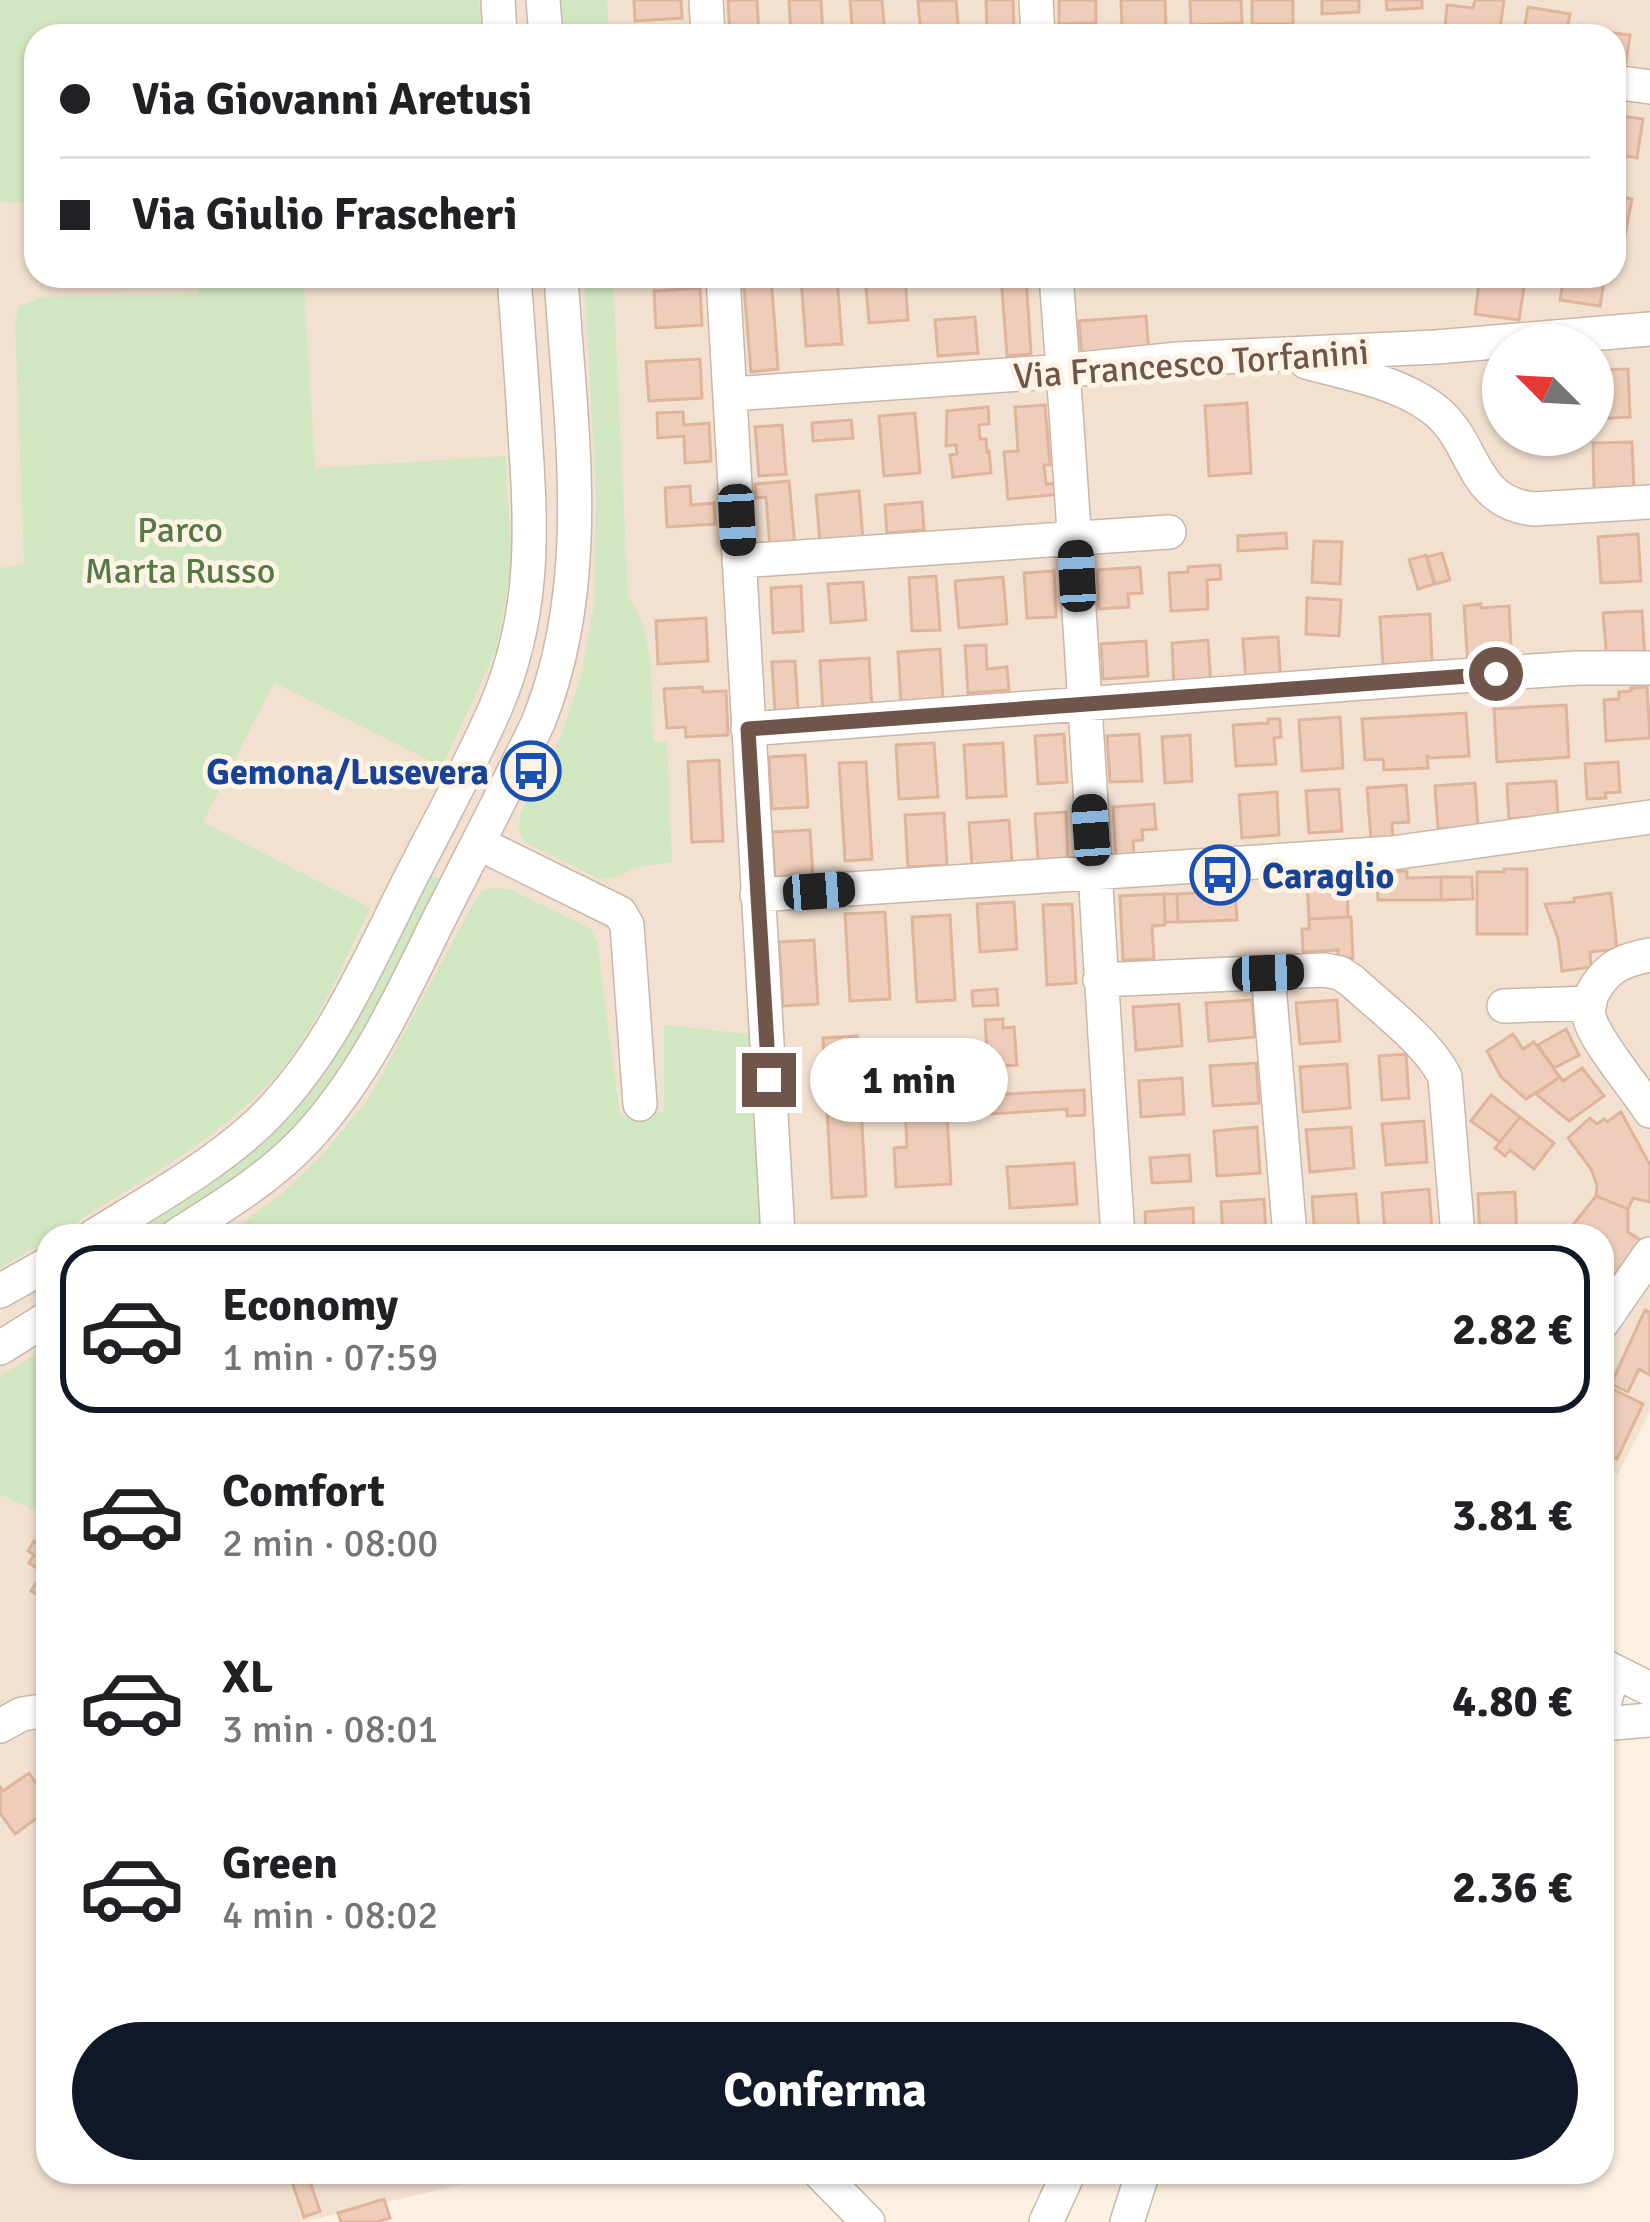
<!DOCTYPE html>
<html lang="it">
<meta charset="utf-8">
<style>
:root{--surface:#fff;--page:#f2f2f2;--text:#202124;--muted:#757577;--line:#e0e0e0;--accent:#111827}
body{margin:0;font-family:Signika,sans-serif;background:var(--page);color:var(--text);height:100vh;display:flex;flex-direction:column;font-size:45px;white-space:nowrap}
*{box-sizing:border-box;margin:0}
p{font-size:39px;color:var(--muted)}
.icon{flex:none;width:66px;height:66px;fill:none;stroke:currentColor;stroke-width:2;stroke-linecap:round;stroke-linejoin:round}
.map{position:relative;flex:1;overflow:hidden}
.drawer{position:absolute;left:36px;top:1224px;width:1578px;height:960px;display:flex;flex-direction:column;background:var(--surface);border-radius:36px;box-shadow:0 3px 9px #0004}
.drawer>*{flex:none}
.top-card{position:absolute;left:24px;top:24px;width:1602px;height:264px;border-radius:36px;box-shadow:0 3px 9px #0004;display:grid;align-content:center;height:264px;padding:0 36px;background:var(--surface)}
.needle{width:78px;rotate:294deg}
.controls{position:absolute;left:1482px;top:324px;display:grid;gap:24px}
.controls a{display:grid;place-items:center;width:132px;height:132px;border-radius:50%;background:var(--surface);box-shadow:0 3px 9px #0004;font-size:60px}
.end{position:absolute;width:54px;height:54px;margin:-27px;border:15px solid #70564a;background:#fff;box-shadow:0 0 0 6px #fff}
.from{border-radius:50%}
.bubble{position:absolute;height:84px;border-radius:42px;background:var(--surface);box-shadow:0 3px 9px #0004;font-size:39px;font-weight:700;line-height:84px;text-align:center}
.car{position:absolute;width:36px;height:72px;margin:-36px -18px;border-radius:15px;box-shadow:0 0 9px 3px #0007;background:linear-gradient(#222 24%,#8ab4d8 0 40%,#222 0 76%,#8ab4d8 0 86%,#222 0)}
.top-card b{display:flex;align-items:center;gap:42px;height:114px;font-size:45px}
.top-card b+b{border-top:3px solid var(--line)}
.top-card i{width:30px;height:30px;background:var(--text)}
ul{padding:21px 0 0;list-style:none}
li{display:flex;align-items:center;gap:36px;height:168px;margin:0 24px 18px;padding:0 12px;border:6px solid transparent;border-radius:36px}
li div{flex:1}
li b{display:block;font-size:45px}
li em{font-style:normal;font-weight:700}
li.on{border-color:var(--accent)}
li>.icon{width:108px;height:108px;stroke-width:1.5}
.cta{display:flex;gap:24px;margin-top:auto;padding:24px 36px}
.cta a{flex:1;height:138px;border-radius:72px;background:var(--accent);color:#fff;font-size:48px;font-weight:700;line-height:138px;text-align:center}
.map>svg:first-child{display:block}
.residential{fill:#f2e1d0;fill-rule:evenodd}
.green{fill:#d1e7c1}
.building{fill:#eeceba;stroke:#e0b49b;stroke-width:3}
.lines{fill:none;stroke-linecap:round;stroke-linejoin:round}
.minor-casing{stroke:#cab7a9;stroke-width:36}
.minor{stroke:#fff;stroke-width:33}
.route{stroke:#70564a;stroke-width:15}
.labels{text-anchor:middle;stroke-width:10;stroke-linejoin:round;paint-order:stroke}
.street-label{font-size:36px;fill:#70564a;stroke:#fef4e6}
.park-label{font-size:36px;fill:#567a45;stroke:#fef4e6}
.transit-label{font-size:36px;font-weight:bold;fill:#164399;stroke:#fef4e6;text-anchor:end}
</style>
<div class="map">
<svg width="1650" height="2222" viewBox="0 0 1650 2222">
<rect width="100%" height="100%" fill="#fbf0e1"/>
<path class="residential" d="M0,0h1650v1412l-32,62 -16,-7v-231h-1554v936h468l-215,50h-301zM36,36h1578v240h-1578zM1503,345h90v90h-90z"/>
<path class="green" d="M0,0h479l2,36h-445v167l-36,-1z
M557,0h50l2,36h-47z
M200,276h253l-149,11 11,181 190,-12 7,105 -15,87 -55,119 -168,-85 -71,140 167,86c-27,55 -55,125 -96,170 -61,66 -145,109 -219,158h-7v4l-48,28v-700l24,-4 -9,-242 4,-16 23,-9 157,-3z
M584,276h29l15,321c29,38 23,99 25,145h14l5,120 -39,6 -12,8 -22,3 -75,-37 -6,-14 3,-15 40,-77 21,-64 12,-68 2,-113z
M435,876l6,4 -90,180 -68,85 -86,63 -44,28h-29c44,-27 92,-53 131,-86 77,-65 126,-184 172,-273z
M494,888l15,1 81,39 7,13 23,174 44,-3v-87l86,9 13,202h-539l58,-42 47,-47 39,-47 106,-198 9,-12z
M48,1346v171l-48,-23v-118z"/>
<path class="building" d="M634,0h47l1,18 -47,3z
M728,0h29l2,36h-29z
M789,0h32l2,36h-32z
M850,0h32l3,36h-32z
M956,0l3,34 -38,2 -3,-35z
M986,0h27l1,28 -27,2z
M1059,0h37v23l-37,1z
M1121,0h44l1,26 -44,2z
M1190,0h51l1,23 -51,2z
M1252,0h41v24h-41z
M1322,0h37v12l-37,2z
M1386,0h36v8l-35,2z
M1475,0h29l-5,35 -54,-8 2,-22 26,3z
M1528,7l42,7 -4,22h-43z
M1592,30l38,5 -4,27 -12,-2v-24h-23z
M1614,115l29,4 -6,39 -23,-4z
M1614,195l18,4 -7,36 -11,-2z
M743,276h28l7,93 -27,3z
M837,276l5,68 -36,2 -5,-68z
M865,276h40l3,44 -39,3z
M1001,276h25l5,78 -24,2z
M1480,276l45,4 -6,40 -44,-6z
M1564,276h41l-5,30 -40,-6z
M700,288l2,37 -46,3 -2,-37z
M1146,316l3,37 -67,6 -3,-38z
M975,317l3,36 -40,3 -3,-36z
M700,359l2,39 -53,3 -3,-39z
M1628,369l2,48 -37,2v-49z
M1247,403l4,70 -42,3 -4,-70z
M1045,405l5,60h-6l2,19 18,-1v11l-56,5 -4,-47 14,-1 -3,-44z
M988,407l1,17 -10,1 1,14h6l1,13 2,-1 2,22 -38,4 -3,-22 7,-1 -1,-9 -10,1 1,-35z
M683,412l1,13 25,-2 2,38 -26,2 -1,-27 -26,2 -1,-25z
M915,413l5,60 -36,3 -5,-60z
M851,420l2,18 -40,3 -1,-18z
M782,425l4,49 -27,2 -4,-49z
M1632,442l2,48 -40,2 -1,-49z
M789,481l6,65 -25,2 -4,-51 -10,1 -1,-14z
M690,486l1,19 23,-2 1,21 -48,3 -2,-39z
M859,491l4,48 -43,4 -4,-48z
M922,502l2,28 -37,3 -2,-28z
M1286,533l1,15 -49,3v-15z
M1638,534l3,47 -40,2 -3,-46z
M1314,541l28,1 -2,42 -28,-2z
M1442,553l8,27 -15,4 -8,-27z
M1426,555l8,29 -16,5 -9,-29z
M1220,565l1,14 -14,1 1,29 -37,2 -2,-38 19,-1v-5z
M1140,567l2,26 -14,1 1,13 -30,2 -2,-39z
M1054,571l2,46 -29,1 -3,-45z
M936,576l4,54 -28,1 -3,-53z
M1003,577l4,47 -48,4 -4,-47z
M863,582l3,38 -35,3 -3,-39z
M801,586l2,45 -30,2 -2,-45z
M1307,598l34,2 -2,36 -33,-2z
M1481,604v4l28,-2 3,59 -44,2 -4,-61z
M1642,611l3,48 -38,2 -4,-48z
M1430,614l2,48 -49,3 -3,-48z
M706,618l2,43 -50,3 -2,-43z
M1278,637l3,44 -35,2 -3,-44z
M1208,640l3,46 -37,2 -2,-45z
M1146,641l2,35 -45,3 -2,-35z
M986,645l1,24 20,-2 2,23 -41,3 -3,-47z
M940,649l3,52 -42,2 -3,-51z
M869,658l3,51 -49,3 -3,-51z
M795,661l3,49 -23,2 -3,-50z
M702,687l1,5 23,-1 2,44 -42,2 -1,-10 -18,1 -3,-39z
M1647,687l3,51 -44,3 -2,-41 15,-1v-7l12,-1v-3z
M1566,705l3,52 -72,5 -3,-53z
M1466,713l3,43 -38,2 -4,-2 1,12 -44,2 -1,-11 -18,1 -3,-41z
M1340,717l3,51 -41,3 -3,-51z
M1268,719h12l1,18 -7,1 2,26 -40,2 -3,-41 35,-2z
M1064,734l3,48 -29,2 -3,-48z
M1139,734l3,47 -32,1 -3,-46z
M1190,735l2,46 -27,2 -3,-46z
M934,743l4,54 -39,2 -3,-54z
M1003,743l3,53 -39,2 -3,-53z
M805,755l3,52 -36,2 -3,-52z
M719,760l4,81 -31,1 -4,-80z
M866,762l6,97 -27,2 -6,-98z
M1618,762l2,30 -15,1 1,5 -19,1 -2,-35z
M1556,781l2,34 -49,4 -2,-35z
M1475,783l3,43 -40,3 -3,-43z
M1406,785l3,37 -17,1 1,15 -22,1 -4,-51z
M1339,789l3,42 -33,2 -3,-42z
M1277,792l2,43 -37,3 -3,-43z
M1154,804l2,25 -14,1 1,10 -10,1 1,15 -18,1 -3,-50z
M1066,812l2,47 -30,2 -3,-47z
M944,813l3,52 -39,2 -3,-52z
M1009,820l3,42 -40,3 -3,-42z
M810,830l3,48 -38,3 -3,-49z
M1504,869h23v65h-50v-62h27z
M1407,871v7l34,-1v23h-63l-1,-28z
M1441,877h31l1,22 -32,1z
M1347,880l1,37 -39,2 -2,-37z
M1235,891l2,29 -59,2 -1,-28z
M1611,893l6,56 -27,3 1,15 -29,4 -4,-33 -13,-34 29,-2v-4z
M1164,894h13l1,28h-13z
M1164,894l1,31 -13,1 2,33 -31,1 -3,-64z
M1014,902l3,47 -37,3 -3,-48z
M1072,904l4,79 -29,2 -4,-80z
M885,912l5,87 -40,2 -5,-87z
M950,915l5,85 -38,2 -5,-85z
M1351,917l2,41 -15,1v-9l-35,2 -1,-23h7v-10z
M814,940l4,64 -35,2 -4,-64z
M997,989l1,16 -25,1 -1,-15z
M1252,1000l3,37 -46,4 -3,-38z
M1337,1000l3,41 -40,3 -4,-41z
M1179,1004l3,42 -46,4 -3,-43z
M1003,1019v9l11,-1 3,38 -29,2 -3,-47z
M1566,1029l13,26 -25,13 -16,-23z
M1513,1034l10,15 11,-7 26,35 -34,22 -25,-22 -14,-26z
M857,1036l9,160 -34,2 -9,-160z
M1406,1054l3,44 -27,2 -3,-44z
M1256,1063l3,40 -46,3 -3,-40z
M1347,1064l3,44 -47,4 -3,-45z
M944,1067l7,117 -55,3 -2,-39 13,-1 -2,-41 -13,1 -3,-36z
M1582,1068l22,28 -35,25 -33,-27 24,-17 3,4z
M1182,1078l2,36 -43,3 -2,-36z
M1084,1090l1,25 -18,1v-7l-77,5 -1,-19z
M1491,1095l29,22 -20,25 -29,-21z
M1621,1112l29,53v37l-17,-4 -5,11 -32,-13 1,-11 -6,-16 -23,-31 22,-20 7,6 7,-5 3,3z
M1520,1117l34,26 -20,26 -24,-19 -5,6 -10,-8z
M1424,1121l3,41 -41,3 -4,-41z
M1257,1127l3,46 -43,3 -3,-45z
M1351,1127l3,41 -44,4 -4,-42z
M1189,1155l2,26 -39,2 -2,-25z
M1074,1163l3,41 -67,4 -3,-41z
M1429,1189l3,43 -47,3 -3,-42z
M1515,1192l2,44h-37l-2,-42z
M1356,1194l3,38 -44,4 -3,-39z
M1596,1196l32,13v23l12,8 -38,53v-57h-38z
M1264,1199l2,37h-43l-2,-34z
M1193,1208l1,28h-48l-1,-24z
M1645,1310l5,2v63l-11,-6 -11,23 -17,-8z
M1606,1386l37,18 -26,55 -15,-7v-58z
M44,1538l4,2v61l-17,-10 12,-19 -14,-9 5,-8 -6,-4 6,-10 6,4z
M29,1773l10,15 4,-3 5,8v17l-33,24 -15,-21v-26l3,4z
M307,2173l13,38 -16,6 -13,-38z
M384,2199l6,19 -13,4h-36l-3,-9z"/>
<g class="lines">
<defs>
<path id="minor" d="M498,0l2,36
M543,0l3,36
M706,0l2,36
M1036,0l2,36
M1614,82l36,5
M723,276l55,960
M1056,276c25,320 40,640 62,960
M1306,362c41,11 91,20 125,45 46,32 36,94 102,102l117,-7
M731,394l320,-22 127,-13 258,-12 214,-18
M739,561l430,-29
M748,729l668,-50 161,-11h73
M478,843l142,70 7,12 13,179
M757,895l635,-42 258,-36
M1650,955c-20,4 -36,8 -49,25 -8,10 -14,22 -12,35 3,23 47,73 61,96
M1268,973l22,263
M1100,980l224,-10 16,3 12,8c30,28 76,61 93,96l13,159
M1504,1006l86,-3
M94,1236c56,-35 117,-68 166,-114 69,-67 106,-156 149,-241 29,-57 60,-113 86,-172 40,-93 37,-176 30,-275 -3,-53 -7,-105 -11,-158
M176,1236c46,-30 93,-57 131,-98 59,-64 94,-142 132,-219 33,-65 67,-130 99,-196 58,-143 32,-297 23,-447
M0,1291l48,-27
M1602,1323l48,-69
M0,1348l48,-30
M1602,1665l48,24
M1602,1665l6,25 -6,22
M1602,1724l48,-4
M0,1726l22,-12 26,-4
M819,2172l49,50
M1046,2222l23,-50
M1127,2222l16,-50"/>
</defs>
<use href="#minor" class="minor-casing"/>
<use href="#minor" class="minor"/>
</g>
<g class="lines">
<path class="route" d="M769,1080l-21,-351 748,-55"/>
</g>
<defs>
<symbol id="bus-ring" viewBox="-11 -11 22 22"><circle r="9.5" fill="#fef4e6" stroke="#1a4fb4" stroke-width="1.5"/><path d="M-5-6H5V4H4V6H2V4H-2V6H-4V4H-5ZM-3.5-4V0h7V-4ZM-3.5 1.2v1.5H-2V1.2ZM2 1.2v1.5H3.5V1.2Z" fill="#1a4fb4"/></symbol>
</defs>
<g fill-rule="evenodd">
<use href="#bus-ring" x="498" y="738" width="66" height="66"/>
<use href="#bus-ring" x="1187" y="842" width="66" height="66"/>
</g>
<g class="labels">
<g class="street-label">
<text transform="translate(1191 363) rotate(-4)" y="13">Via Francesco Torfanini</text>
</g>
<g class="park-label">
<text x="180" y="542">Parco<tspan x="180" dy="41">Marta Russo</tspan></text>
</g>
<g class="transit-label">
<text x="489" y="784">Gemona/Lusevera</text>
<text x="1262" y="888" text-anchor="start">Caraglio</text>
</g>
</g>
</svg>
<div class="controls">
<a><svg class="needle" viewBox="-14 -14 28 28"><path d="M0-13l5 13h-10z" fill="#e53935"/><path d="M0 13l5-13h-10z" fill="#757577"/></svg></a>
</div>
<i class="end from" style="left:1496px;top:674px"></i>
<i class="end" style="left:769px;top:1080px"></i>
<div class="bubble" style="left:810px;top:1038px;width:198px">1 min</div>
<i class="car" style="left:737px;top:520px;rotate:177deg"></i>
<i class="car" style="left:1077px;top:576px;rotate:357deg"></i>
<i class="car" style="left:1091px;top:830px;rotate:356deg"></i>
<i class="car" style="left:819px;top:891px;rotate:86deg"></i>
<i class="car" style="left:1268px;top:973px;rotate:88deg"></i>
<div class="top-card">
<b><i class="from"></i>Via Giovanni Aretusi</b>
<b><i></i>Via Giulio Frascheri</b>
</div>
<section class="drawer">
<ul>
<li class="on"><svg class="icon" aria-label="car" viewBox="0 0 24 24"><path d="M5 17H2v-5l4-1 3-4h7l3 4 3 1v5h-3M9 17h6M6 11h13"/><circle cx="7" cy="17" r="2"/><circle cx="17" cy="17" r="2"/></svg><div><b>Economy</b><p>1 min · 07:59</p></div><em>2.82 €</em></li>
<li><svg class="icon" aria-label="car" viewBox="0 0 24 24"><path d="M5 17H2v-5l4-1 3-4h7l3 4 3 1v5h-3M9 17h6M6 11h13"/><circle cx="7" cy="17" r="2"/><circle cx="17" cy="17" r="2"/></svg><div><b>Comfort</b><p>2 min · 08:00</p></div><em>3.81 €</em></li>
<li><svg class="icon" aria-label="car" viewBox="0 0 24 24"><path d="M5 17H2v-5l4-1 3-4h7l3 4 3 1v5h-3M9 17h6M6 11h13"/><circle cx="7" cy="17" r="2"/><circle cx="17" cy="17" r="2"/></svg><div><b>XL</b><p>3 min · 08:01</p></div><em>4.80 €</em></li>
<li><svg class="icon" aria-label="car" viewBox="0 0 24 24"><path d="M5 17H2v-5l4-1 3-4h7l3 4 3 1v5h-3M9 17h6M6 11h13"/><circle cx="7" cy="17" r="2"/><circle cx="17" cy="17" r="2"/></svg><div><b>Green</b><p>4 min · 08:02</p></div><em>2.36 €</em></li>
</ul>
<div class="cta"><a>Conferma</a></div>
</section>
</div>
